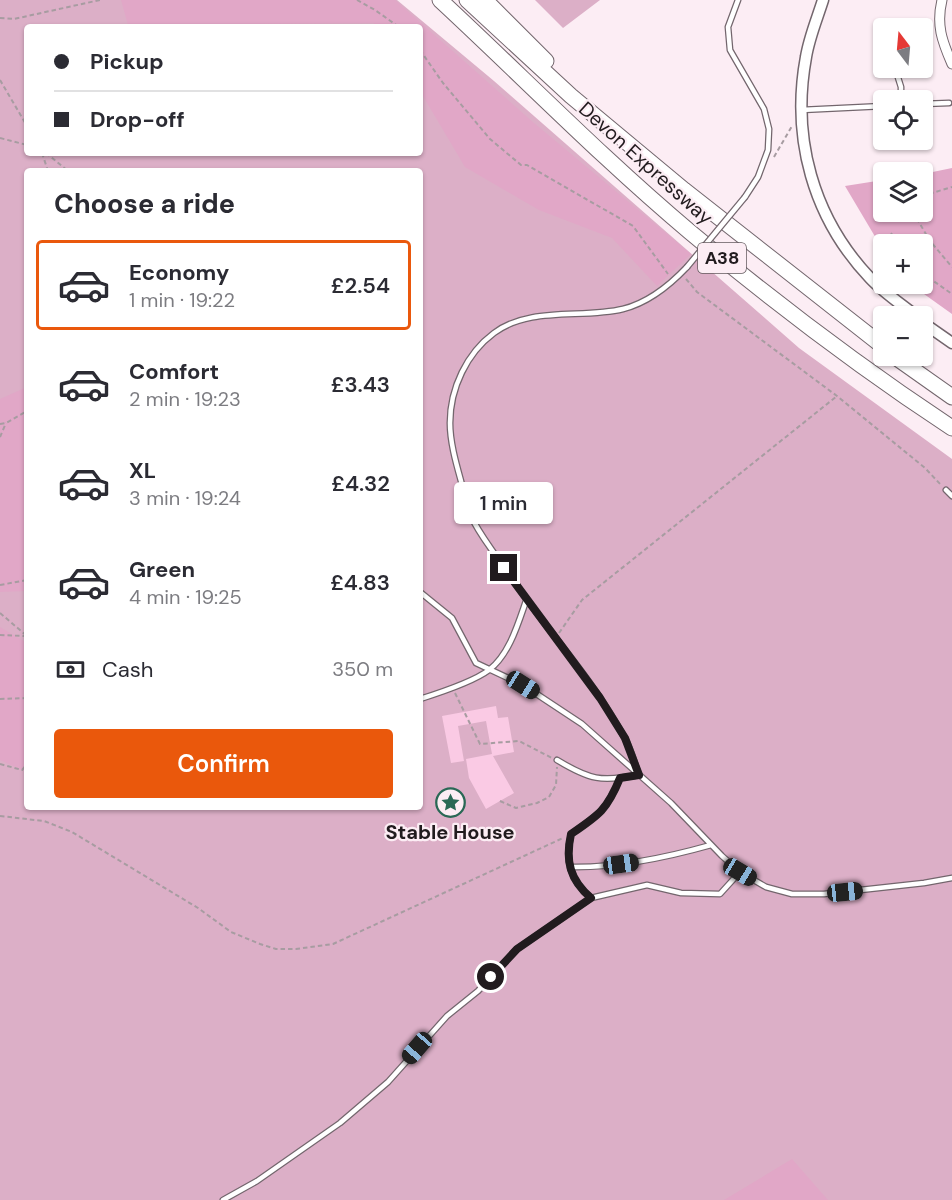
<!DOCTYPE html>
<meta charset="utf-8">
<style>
:root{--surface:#fff;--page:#f2f2f3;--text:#2b2b33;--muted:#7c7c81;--line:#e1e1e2;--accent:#ea580c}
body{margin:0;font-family:"DM Sans",sans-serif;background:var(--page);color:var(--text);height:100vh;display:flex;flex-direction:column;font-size:22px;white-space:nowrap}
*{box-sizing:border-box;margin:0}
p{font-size:20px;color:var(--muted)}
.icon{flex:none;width:33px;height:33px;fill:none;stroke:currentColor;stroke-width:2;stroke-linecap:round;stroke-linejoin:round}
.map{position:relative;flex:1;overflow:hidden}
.details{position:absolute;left:24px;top:168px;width:399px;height:642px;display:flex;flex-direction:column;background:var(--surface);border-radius:6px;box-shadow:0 2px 4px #0004}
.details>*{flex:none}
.banner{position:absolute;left:24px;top:24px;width:399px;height:132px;border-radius:6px;box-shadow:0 2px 4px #0004;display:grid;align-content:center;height:132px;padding:0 30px;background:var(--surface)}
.needle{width:39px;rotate:344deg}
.tools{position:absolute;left:873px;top:18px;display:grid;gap:12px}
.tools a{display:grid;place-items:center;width:60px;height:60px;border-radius:6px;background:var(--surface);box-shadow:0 2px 4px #0004;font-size:30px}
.end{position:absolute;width:27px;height:27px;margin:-14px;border:8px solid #211b1e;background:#fff;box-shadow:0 0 0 3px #fff}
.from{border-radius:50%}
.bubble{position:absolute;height:42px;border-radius:6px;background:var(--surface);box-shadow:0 2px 4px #0004;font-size:20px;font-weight:600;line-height:42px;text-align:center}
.car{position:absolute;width:18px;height:36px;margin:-18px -9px;border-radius:8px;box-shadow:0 0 4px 2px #0007;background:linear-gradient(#222 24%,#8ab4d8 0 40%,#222 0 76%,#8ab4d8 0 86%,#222 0)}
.banner b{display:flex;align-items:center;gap:21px;height:57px;font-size:22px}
.banner b+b{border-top:2px solid var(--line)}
.banner i{width:15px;height:15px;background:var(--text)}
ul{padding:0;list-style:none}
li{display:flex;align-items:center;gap:18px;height:90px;margin:0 12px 9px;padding:0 18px;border:3px solid transparent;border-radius:6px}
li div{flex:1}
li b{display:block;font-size:22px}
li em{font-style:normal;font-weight:600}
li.active{border-color:var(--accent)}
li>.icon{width:54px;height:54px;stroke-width:1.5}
h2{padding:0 30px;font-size:27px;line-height:72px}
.pay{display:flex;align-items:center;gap:15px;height:66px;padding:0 30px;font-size:22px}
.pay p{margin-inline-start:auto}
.primary-button{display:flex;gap:12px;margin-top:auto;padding:12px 30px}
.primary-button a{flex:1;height:69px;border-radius:6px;background:var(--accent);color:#fff;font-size:24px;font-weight:600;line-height:69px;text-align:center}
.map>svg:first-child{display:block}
.green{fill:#dcafc7;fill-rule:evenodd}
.forest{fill:#e1a7c7}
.building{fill:#facae4}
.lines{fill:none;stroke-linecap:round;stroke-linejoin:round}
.service-casing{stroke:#73666d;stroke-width:7}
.minor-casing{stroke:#73666d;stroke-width:11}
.tertiary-casing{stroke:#73666d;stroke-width:13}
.trunk-casing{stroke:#73666d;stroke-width:17}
.path{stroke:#a79ca1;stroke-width:2;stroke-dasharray:4.5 3;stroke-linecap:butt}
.service{stroke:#fff;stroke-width:4.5}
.minor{stroke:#fff;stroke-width:9}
.tertiary{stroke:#fff;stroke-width:10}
.trunk{stroke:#fff;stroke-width:15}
.service-bridge-casing{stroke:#73666d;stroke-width:7;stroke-linecap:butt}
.service-bridge{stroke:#fff;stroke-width:4.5}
.route{stroke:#211b1e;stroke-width:8}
.labels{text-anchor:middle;stroke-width:4.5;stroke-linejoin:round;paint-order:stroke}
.shield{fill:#fcedf4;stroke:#635a5e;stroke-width:1.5}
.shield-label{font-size:18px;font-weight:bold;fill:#211b1e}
.street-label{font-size:20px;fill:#211b1e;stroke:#fcedf4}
.poi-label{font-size:20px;font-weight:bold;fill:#211b1e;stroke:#fcedf4}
</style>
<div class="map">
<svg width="952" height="1200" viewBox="0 0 952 1200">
<rect width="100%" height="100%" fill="#fcedf4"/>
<path class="green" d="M0,0h397l97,81 305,267 153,111v741h-952zM27,27h393v126h-393zM27,171h393v636h-393z
M535,0h65l-37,28z"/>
<path class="forest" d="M121,0h274l139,123 157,131 -34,32 -45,-48 -73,-28 -74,-43 -45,-76v-64h-43l-4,-4 -245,2z
M952,168v146l-42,-30h12v-40h-38l-1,6 -38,-64 38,-6 1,32h38l1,-38z
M27,387v204l-27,1v-193z
M0,627l27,16v129l-27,-12z
M792,1159l36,41h-104z"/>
<path class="building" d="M496,706l2,12 10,-1 6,35 -21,4 21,37 -28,16 -17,-31 -3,-19 26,-5 -6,-33 -28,5 6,35 -13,2 -9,-47z"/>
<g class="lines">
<defs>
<path id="service" d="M738,0l-10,27 2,23 34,59 5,20 -1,21 -10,27 -13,20
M895,68l6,19v13
M922,104l27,-1
M801,110l83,-4
M946,490l6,6
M420,592l32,26 24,45 47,22 59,39 89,79 51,53 18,16 26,15 26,7h32l100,-11 28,-5
M420,699c19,-6 53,-17 69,-29 20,-15 29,-46 37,-69
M557,760c33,20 44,22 82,15
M639,775c-5,-13 -8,-27 -15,-38 -33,-62 -85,-115 -124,-175 -9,-14 -22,-30 -29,-46 -5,-10 -7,-23 -10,-35 -5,-18 -11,-39 -11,-58 0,-35 17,-70 44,-90 36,-27 88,-14 129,-24 24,-6 47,-24 64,-42
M570,867c48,1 95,-9 141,-22
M591,898c-21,-18 -26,-36 -20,-64 27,-19 36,-24 49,-56
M223,1200l34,-19 83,-58 48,-41 59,-66 31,-25 39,-42 74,-51 56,-13 34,8 39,1 20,-22"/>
<path id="minor" d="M942,0c-6,25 0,41 10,64"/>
<path id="tertiary" d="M823,0c-6,19 -14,38 -17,57 -15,81 7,161 64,221 13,14 31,26 46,38
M922,322l30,21"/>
<path id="trunk" d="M440,0c83,77 163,159 250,232 84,70 171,136 262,196
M467,0l104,96 113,94 200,157
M485,0l61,61
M894,356l58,41"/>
</defs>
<use href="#service" class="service-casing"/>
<use href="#minor" class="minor-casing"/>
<use href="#tertiary" class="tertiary-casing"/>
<use href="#trunk" class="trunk-casing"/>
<path class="path" d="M357,0l18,10 24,17
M0,18l14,1 86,-19
M420,50l23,33 47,56 31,26h6l106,61 35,48
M0,80l27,46
M0,138l27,7
M42,153l6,18
M46,153l22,18
M774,157l18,-31
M922,196l30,-9
M913,212l17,29 22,26
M891,233l7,11
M922,273l30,21
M686,279l11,13 140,104 88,72 17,18
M0,424l6,-1 21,-12
M0,437l6,-14
M0,585l27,-5
M0,613l27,23
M559,633l23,-33 255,-204
M0,635l24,1
M455,693l25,51 39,-3 33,17
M0,699l27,-1
M0,764l22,6 5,-6
M500,801l16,7 21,-5 12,-6 7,-12 1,-18
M0,816l44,5 28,11 126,76 33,24 29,12 16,5h20l37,-5 230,-106"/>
<use href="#service" class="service"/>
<use href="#minor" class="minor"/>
<use href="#tertiary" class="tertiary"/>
<use href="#trunk" class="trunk"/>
<defs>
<path id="service-bridge" d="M687,267l58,-70"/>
</defs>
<use href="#service-bridge" class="service-bridge-casing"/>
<use href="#service-bridge" class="service-bridge"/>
</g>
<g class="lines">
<path class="route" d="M491,977l26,-28 74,-51c-21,-18 -26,-37 -20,-64 28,-19 36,-24 49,-56l19,-3 -14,-37 -25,-40 -96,-130"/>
</g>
<defs>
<symbol id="sight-ring" viewBox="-11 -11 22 22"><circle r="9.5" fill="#fcedf4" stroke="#296855" stroke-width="1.5"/><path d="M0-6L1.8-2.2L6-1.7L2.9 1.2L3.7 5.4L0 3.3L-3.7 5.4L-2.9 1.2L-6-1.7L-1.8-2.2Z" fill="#296855"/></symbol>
</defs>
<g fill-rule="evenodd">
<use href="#sight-ring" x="434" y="786" width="33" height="33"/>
</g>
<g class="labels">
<rect class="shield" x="698" y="243" width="48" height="30" rx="4.5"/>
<g class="shield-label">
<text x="722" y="264">A38</text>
</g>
<g class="street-label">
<text transform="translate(646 163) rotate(42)" y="7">Devon Expressway</text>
</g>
<g class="poi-label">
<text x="450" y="839">Stable House</text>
</g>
</g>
</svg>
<div class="tools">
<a><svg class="needle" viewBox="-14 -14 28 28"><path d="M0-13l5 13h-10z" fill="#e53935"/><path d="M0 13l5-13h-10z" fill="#7c7c81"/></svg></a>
<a><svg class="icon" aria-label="locate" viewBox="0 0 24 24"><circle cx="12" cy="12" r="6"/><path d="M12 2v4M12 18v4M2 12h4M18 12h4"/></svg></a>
<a><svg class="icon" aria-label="layers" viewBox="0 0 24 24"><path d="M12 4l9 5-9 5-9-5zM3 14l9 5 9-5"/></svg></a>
<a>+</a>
<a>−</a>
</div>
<i class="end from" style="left:491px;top:977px"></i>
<i class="end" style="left:504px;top:568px"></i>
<div class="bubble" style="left:454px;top:482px;width:99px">1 min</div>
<i class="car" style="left:523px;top:685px;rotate:122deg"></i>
<i class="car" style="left:621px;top:864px;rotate:82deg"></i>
<i class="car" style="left:740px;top:872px;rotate:121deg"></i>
<i class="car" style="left:845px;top:892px;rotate:84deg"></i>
<i class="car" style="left:417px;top:1048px;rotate:221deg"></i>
<div class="banner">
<b><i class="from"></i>Pickup</b>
<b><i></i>Drop-off</b>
</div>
<section class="details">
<h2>Choose a ride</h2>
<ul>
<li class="active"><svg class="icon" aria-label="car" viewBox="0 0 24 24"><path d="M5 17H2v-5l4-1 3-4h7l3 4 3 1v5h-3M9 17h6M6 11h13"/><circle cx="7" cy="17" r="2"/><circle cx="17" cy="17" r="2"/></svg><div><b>Economy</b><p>1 min · 19:22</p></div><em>£2.54</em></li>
<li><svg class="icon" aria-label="car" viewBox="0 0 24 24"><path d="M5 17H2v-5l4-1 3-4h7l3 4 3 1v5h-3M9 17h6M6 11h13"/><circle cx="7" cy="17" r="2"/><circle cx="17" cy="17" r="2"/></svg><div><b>Comfort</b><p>2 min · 19:23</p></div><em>£3.43</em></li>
<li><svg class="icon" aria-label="car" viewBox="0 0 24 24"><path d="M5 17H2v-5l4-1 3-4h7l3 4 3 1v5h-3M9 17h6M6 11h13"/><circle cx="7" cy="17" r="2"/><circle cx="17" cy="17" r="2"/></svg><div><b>XL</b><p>3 min · 19:24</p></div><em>£4.32</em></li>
<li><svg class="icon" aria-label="car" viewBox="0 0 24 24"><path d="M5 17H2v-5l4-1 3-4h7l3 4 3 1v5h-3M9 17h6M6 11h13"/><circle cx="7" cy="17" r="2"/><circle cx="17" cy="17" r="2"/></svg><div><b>Green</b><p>4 min · 19:25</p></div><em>£4.83</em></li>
</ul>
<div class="pay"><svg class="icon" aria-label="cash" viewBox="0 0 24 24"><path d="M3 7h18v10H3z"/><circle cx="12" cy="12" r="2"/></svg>Cash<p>350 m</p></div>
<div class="primary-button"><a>Confirm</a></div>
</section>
</div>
